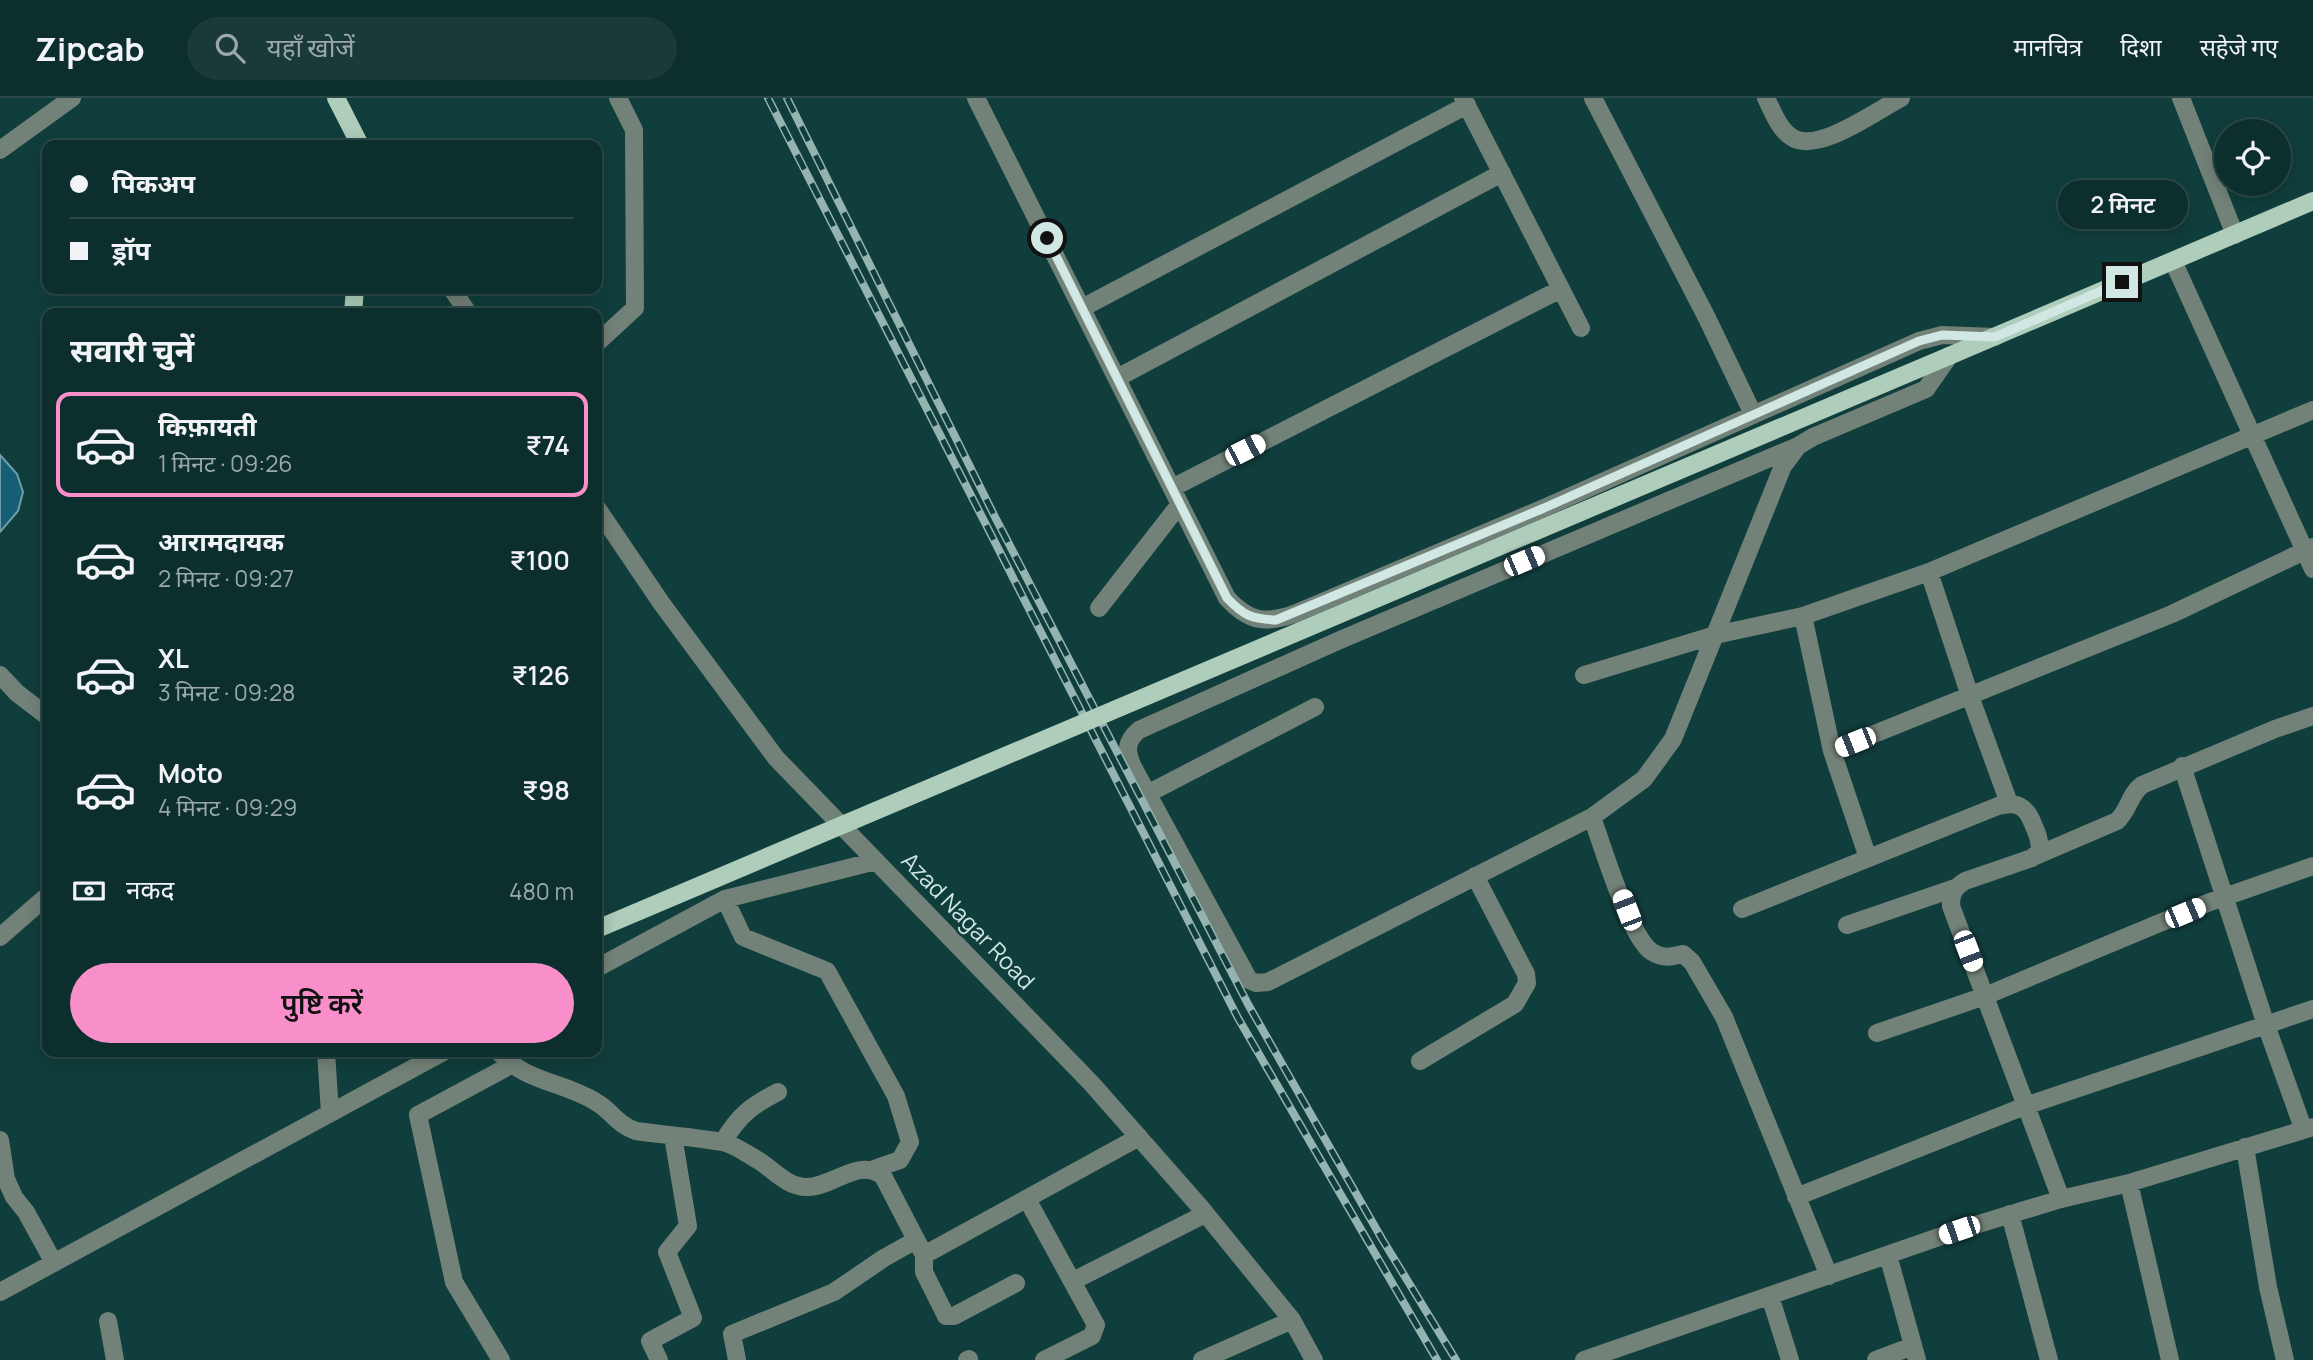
<!DOCTYPE html>
<html lang="hi">
<meta charset="utf-8">
<style>
:root{--surface:#0c2e2d;--page:#1a3a39;--text:#f1f3f6;--muted:#9aa8aa;--line:#2c4a49;--accent:#f98fca}
body{margin:0;font-family:Manrope,"Noto Sans Devanagari",sans-serif;background:var(--page);color:var(--text);height:100vh;display:flex;flex-direction:column;font-size:26px;white-space:nowrap}
*{box-sizing:border-box;margin:0}
p{font-size:23px;color:var(--muted)}
.icon{flex:none;width:38px;height:38px;fill:none;stroke:currentColor;stroke-width:2;stroke-linecap:round;stroke-linejoin:round}
.map{position:relative;flex:1;overflow:hidden}
.details{position:absolute;left:42px;top:210px;width:560px;height:749px;display:flex;flex-direction:column;background:var(--surface);border-radius:14px;box-shadow:0 4px 18px #0003,0 0 0 2px var(--line)}
.details>*{flex:none}
.hud{position:absolute;left:42px;top:42px;width:560px;height:154px;border-radius:14px;box-shadow:0 4px 18px #0003,0 0 0 2px var(--line);display:grid;align-content:center;height:154px;padding:0 28px;background:var(--surface)}
.tools{position:absolute;left:2214px;top:21px;display:grid;gap:14px}
.tools a{display:grid;place-items:center;width:77px;height:77px;border-radius:50%;background:var(--surface);box-shadow:0 4px 18px #0003,0 0 0 2px var(--line);font-size:35px}
.end{position:absolute;width:32px;height:32px;margin:-16px;border:9px solid #d0e7e4;background:#111;box-shadow:0 0 0 4px #111}
.from{border-radius:50%}
.bubble{position:absolute;height:49px;border-radius:24px;background:var(--surface);box-shadow:0 4px 18px #0003,0 0 0 2px var(--line);font-size:23px;font-weight:600;line-height:49px;text-align:center}
.car{position:absolute;width:21px;height:42px;margin:-21px -10px;border-radius:9px;box-shadow:0 0 5px 2px #0007;background:linear-gradient(#fff 24%,#345 0 40%,#fff 0 76%,#345 0 86%,#fff 0)}
.hud b{display:flex;align-items:center;gap:24px;height:66px;font-size:26px}
.hud b+b{border-top:2px solid var(--line)}
.hud i{width:18px;height:18px;background:var(--text)}
ul{padding:0;list-style:none}
li{display:flex;align-items:center;gap:21px;height:105px;margin:0 14px 10px;padding:0 14px;border:4px solid transparent;border-radius:14px}
li div{flex:1}
li b{display:block;font-size:26px}
li em{font-style:normal;font-weight:600}
li.active{border-color:var(--accent)}
li>.icon{width:63px;height:63px;stroke-width:1.5}
h2{padding:0 28px;font-size:32px;line-height:84px}
.pay{display:flex;align-items:center;gap:18px;height:77px;padding:0 28px;font-size:26px}
.pay p{margin-inline-start:auto}
.primary-button{display:flex;gap:14px;margin-top:auto;padding:14px 28px}
.primary-button a{flex:1;height:80px;border-radius:42px;background:var(--accent);color:#111;font-size:28px;font-weight:600;line-height:80px;text-align:center}
header{display:flex;align-items:center;gap:42px;box-sizing:border-box;height:98px;padding:0 35px;background:var(--surface);border-bottom:2px solid var(--line)}
header strong{font-size:33px}
nav{display:flex;gap:38px;margin-inline-start:auto;font-size:24px}
.search{width:490px;height:63px;background:var(--page);display:flex;align-items:center;gap:18px;box-sizing:border-box;padding:0 24px;border-radius:38px;color:var(--muted);font-size:26px}
.map>svg:first-child{display:block}
.building{fill:#145f73;stroke:#739caa;stroke-width:2}
.lines{fill:none;stroke-linecap:round;stroke-linejoin:round}
.minor{stroke:#738278;stroke-width:18}
.major{stroke:#aecdba;stroke-width:18}
.rail-casing{stroke:#95b3b0;stroke-width:8}
.rail{stroke:#103e3c;stroke-width:5;stroke-dasharray:16;stroke-linecap:butt}
.major-bridge{stroke:#aecdba;stroke-width:18}
.route{stroke:#d0e7e4;stroke-width:9}
.labels{text-anchor:middle;stroke-width:5;stroke-linejoin:round;paint-order:stroke}
.street-label{font-size:23px;fill:#d0e7e4;stroke:#103e3c}
</style>
<header>
<strong>Zipcab</strong>
<div class="search"><svg class="icon" aria-label="search" viewBox="0 0 24 24"><circle cx="10" cy="10" r="6"/><path d="M15 15l6 6"/></svg>यहाँ खोजें</div>
<nav><a>मानचित्र</a><a>दिशा</a><a>सहेजे गए</a></nav>
</header>
<div class="map">
<svg width="2313" height="1262" viewBox="0 0 2313 1262">
<rect width="100%" height="100%" fill="#103e3c"/>
<path class="building" d="M0,357l17,19 6,18 -5,19 -18,21z"/>
<g class="lines">
<path class="minor" d="M976,0l251,500c22,24 38,26 67,16l250,-106 375,-167 23,-6 53,2
M1463,0l118,230
M1593,0l114,220 46,96
M1766,0c7,14 13,32 27,40 26,15 83,-27 108,-40
M2181,0l54,137
M0,52l72,-52
M2173,163l140,308
M452,191l16,24
M1082,210l385,-203
M597,245l38,-35 -1,-178 -16,-32
M1117,280l385,-205
M1798,348l-458,194 -201,90c-14,12 -13,21 -6,37l116,213 7,3 12,-1 324,-165 52,-38 29,-40 110,-273 15,-20 15,-9 113,-48 23,-33
M1172,390l389,-199
M597,410l65,96 114,154 316,326 109,124 91,112 22,40
M1929,474l41,124 39,107
M1099,510l81,-104
M1803,518l29,135 36,107
M0,577l17,18 30,23
M1584,577l131,-40 88,-19 126,-44 384,-162
M1832,653l340,-137 141,-67
M2182,668l84,259 37,103
M1147,696l168,-87
M1592,719c10,28 38,121 60,135 11,7 19,5 31,2l9,8 32,55 105,259
M2033,759l84,-36c12,-11 12,-26 25,-36l133,-56 38,-13
M725,801l18,38 84,34 69,125 14,46 -10,18 -26,9
M1742,811l256,-103c19,-5 28,0 35,18 4,9 7,16 7,27l-8,7 -67,23c-11,7 -14,12 -14,25l110,293
M1847,827l108,-37
M0,839l47,-41
M597,870l128,-69 151,-38
M1877,935l108,-37 225,-94 103,-36
M326,954l4,61
M499,954c26,30 65,30 97,50 17,10 19,21 40,29 28,4 58,6 86,11 11,2 24,11 34,17 16,9 30,28 51,28 27,0 51,-30 76,-11l41,79v17l22,44h8l62,-33
M1420,963l95,-57 12,-21 -1,-9 -51,-98
M0,1042l6,39 8,18 12,15 28,51
M723,1044c16,-27 28,-36 55,-50
M2245,1049l23,140 17,73
M2129,1085l41,177
M1796,1099l229,-91 288,-97
M1027,1101l69,126 -4,11 -48,24
M2010,1116l39,146
M924,1157l215,-118
M1888,1157l29,105
M1073,1183l132,-67
M0,1194l443,-240
M1770,1198l20,64
M108,1223l7,39
M501,1262l-47,-78 -36,-167 93,-50
M659,1262l-9,-19 43,-23 -26,-66 21,-26 -15,-90
M737,1262l-5,-26 102,-42 50,-34 32,-18
M967,1262l2,-1
M1202,1262l90,-40
M1584,1262l375,-130 102,-31 68,-16 184,-56
M1876,1262l37,-14"/>
<path class="major" d="M336,0l24,47
M353,215l2,-24
M1949,258l364,-155"/>
<defs>
<path id="rail" d="M768,0l470,920 199,342
M787,0l208,419 254,489 133,233 74,121"/>
</defs>
<use href="#rail" class="rail-casing"/>
<use href="#rail" class="rail"/>
<path class="major-bridge" d="M597,831l1352,-573"/>
</g>
<g class="lines">
<path class="route" d="M1047,140l180,360c17,18 25,21 49,22l268,-112 375,-167 23,-6 53,2 127,-55"/>
</g>
<g class="labels">
<g class="street-label">
<text transform="translate(968 823) rotate(46)" y="8">Azad Nagar Road</text>
</g>
</g>
</svg>
<div class="tools">
<a><svg class="icon" aria-label="locate" viewBox="0 0 24 24"><circle cx="12" cy="12" r="6"/><path d="M12 2v4M12 18v4M2 12h4M18 12h4"/></svg></a>
</div>
<i class="end from" style="left:1047px;top:140px"></i>
<i class="end" style="left:2122px;top:184px"></i>
<div class="bubble" style="left:2058px;top:82px;width:130px">2 मिनट</div>
<i class="car" style="left:1245px;top:352px;rotate:63deg"></i>
<i class="car" style="left:1524px;top:463px;rotate:67deg"></i>
<i class="car" style="left:1855px;top:644px;rotate:248deg"></i>
<i class="car" style="left:1627px;top:812px;rotate:339deg"></i>
<i class="car" style="left:2185px;top:815px;rotate:67deg"></i>
<i class="car" style="left:1968px;top:853px;rotate:159deg"></i>
<i class="car" style="left:1959px;top:1132px;rotate:251deg"></i>
<div class="hud">
<b><i class="from"></i>पिकअप</b>
<b><i></i>ड्रॉप</b>
</div>
<section class="details">
<h2>सवारी चुनें</h2>
<ul>
<li class="active"><svg class="icon" aria-label="car" viewBox="0 0 24 24"><path d="M5 17H2v-5l4-1 3-4h7l3 4 3 1v5h-3M9 17h6M6 11h13"/><circle cx="7" cy="17" r="2"/><circle cx="17" cy="17" r="2"/></svg><div><b>किफ़ायती</b><p>1 मिनट · 09:26</p></div><em>₹74</em></li>
<li><svg class="icon" aria-label="car" viewBox="0 0 24 24"><path d="M5 17H2v-5l4-1 3-4h7l3 4 3 1v5h-3M9 17h6M6 11h13"/><circle cx="7" cy="17" r="2"/><circle cx="17" cy="17" r="2"/></svg><div><b>आरामदायक</b><p>2 मिनट · 09:27</p></div><em>₹100</em></li>
<li><svg class="icon" aria-label="car" viewBox="0 0 24 24"><path d="M5 17H2v-5l4-1 3-4h7l3 4 3 1v5h-3M9 17h6M6 11h13"/><circle cx="7" cy="17" r="2"/><circle cx="17" cy="17" r="2"/></svg><div><b>XL</b><p>3 मिनट · 09:28</p></div><em>₹126</em></li>
<li><svg class="icon" aria-label="car" viewBox="0 0 24 24"><path d="M5 17H2v-5l4-1 3-4h7l3 4 3 1v5h-3M9 17h6M6 11h13"/><circle cx="7" cy="17" r="2"/><circle cx="17" cy="17" r="2"/></svg><div><b>Moto</b><p>4 मिनट · 09:29</p></div><em>₹98</em></li>
</ul>
<div class="pay"><svg class="icon" aria-label="cash" viewBox="0 0 24 24"><path d="M3 7h18v10H3z"/><circle cx="12" cy="12" r="2"/></svg>नकद<p>480 m</p></div>
<div class="primary-button"><a>पुष्टि करें</a></div>
</section>
</div>
